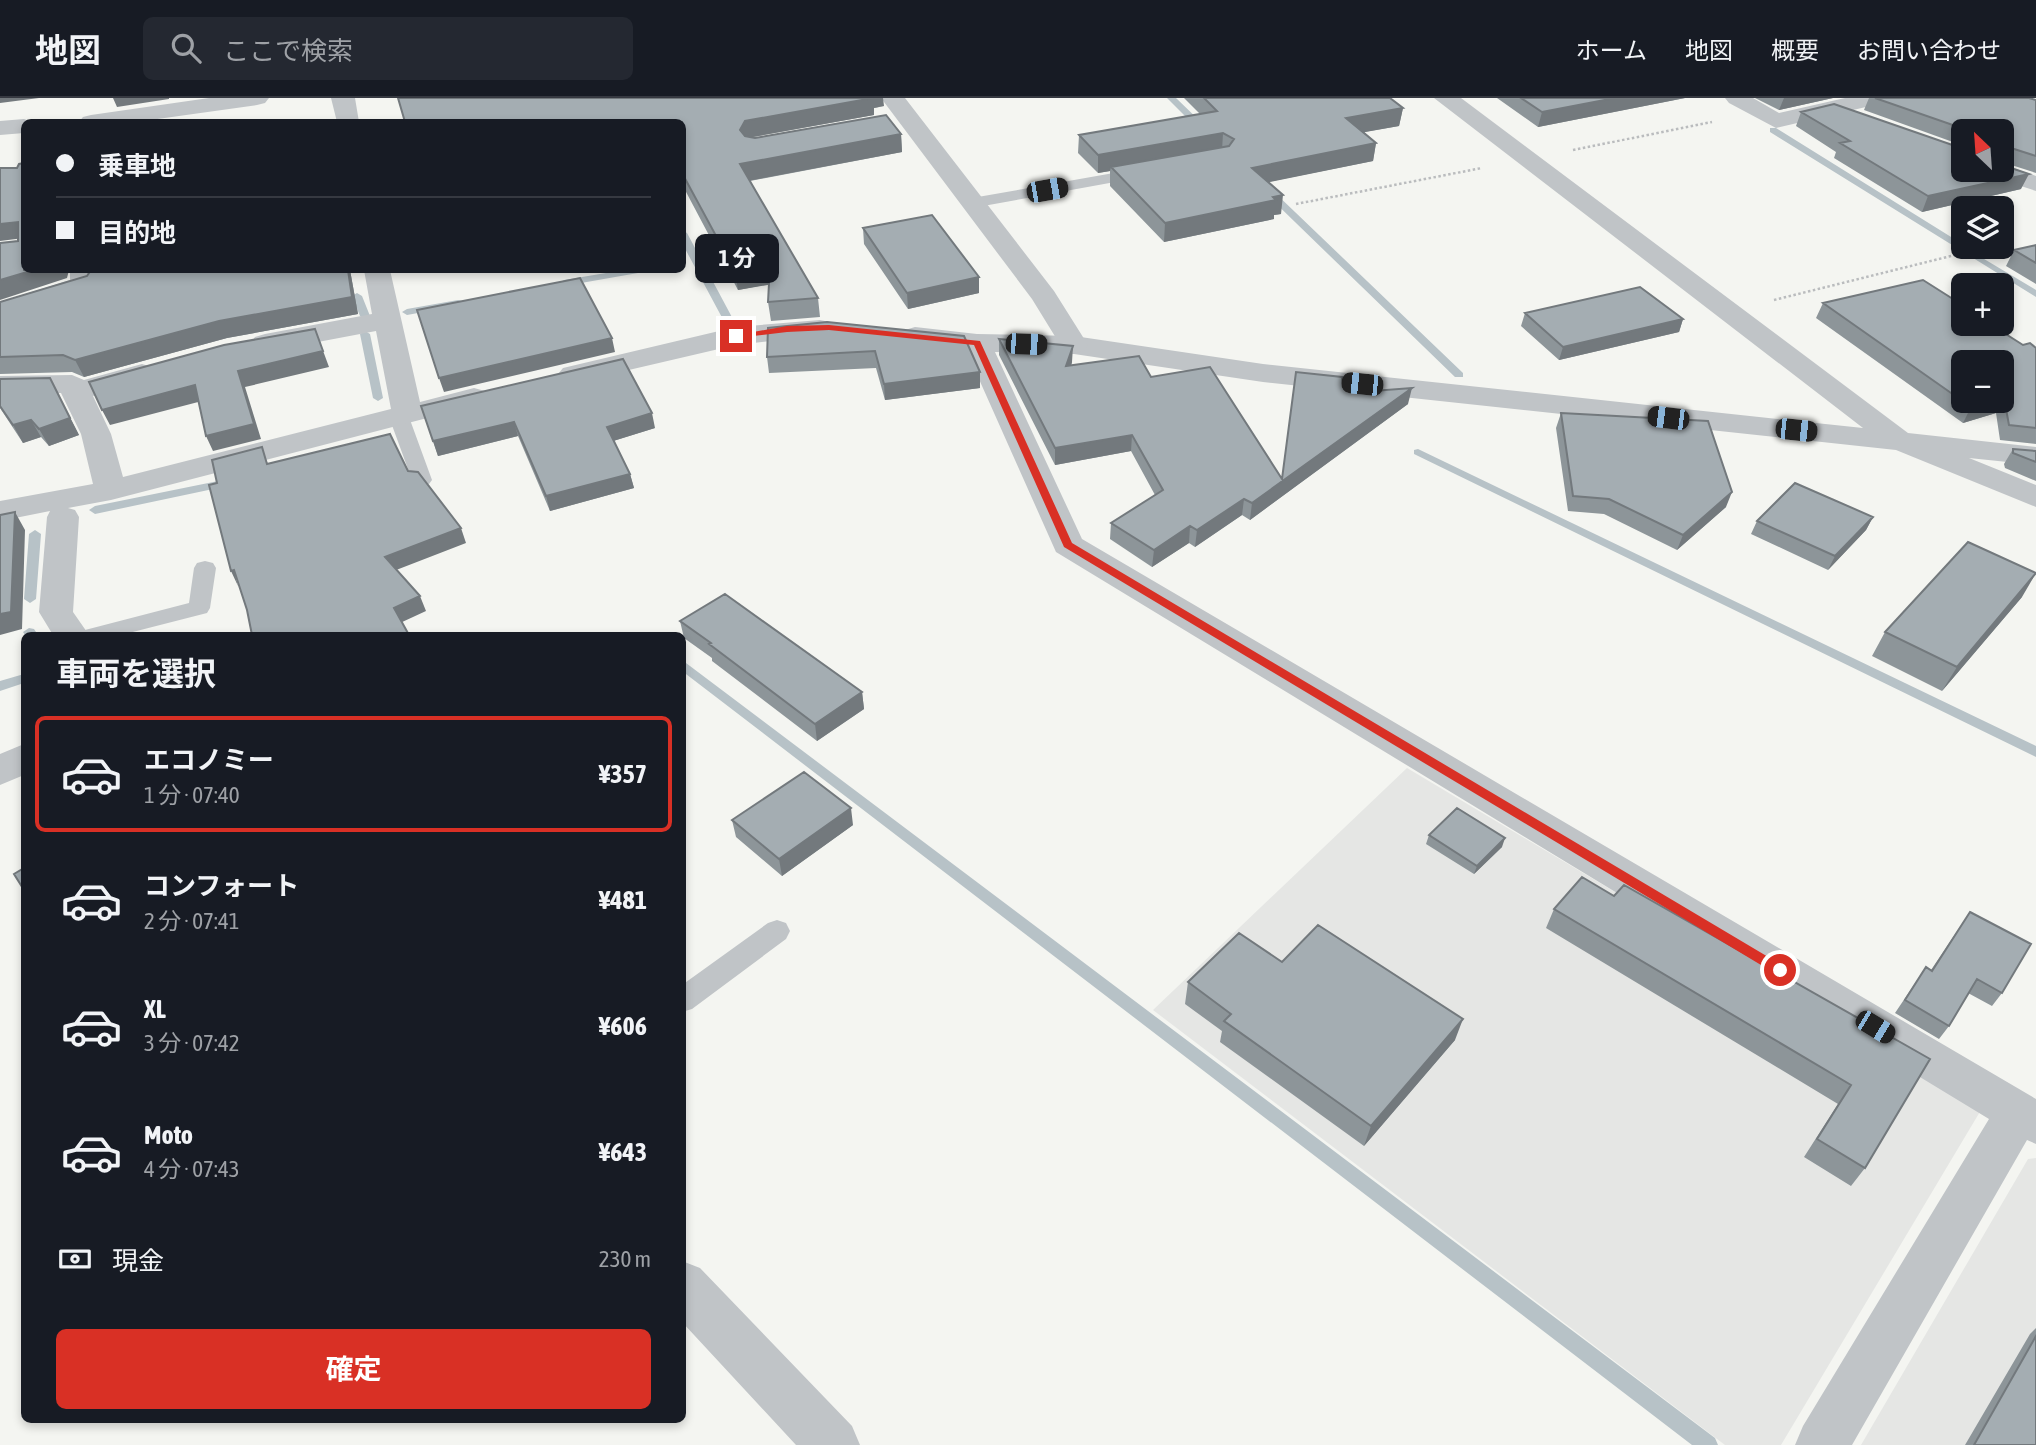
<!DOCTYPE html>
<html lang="ja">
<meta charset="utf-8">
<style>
:root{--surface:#171b24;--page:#242831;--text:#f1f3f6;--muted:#9ea1a6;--line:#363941;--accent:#d93025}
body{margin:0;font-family:"Asap Condensed","Noto Sans JP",sans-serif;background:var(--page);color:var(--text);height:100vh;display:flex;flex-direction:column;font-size:26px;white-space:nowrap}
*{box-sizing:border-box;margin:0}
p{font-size:23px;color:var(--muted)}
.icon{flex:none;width:38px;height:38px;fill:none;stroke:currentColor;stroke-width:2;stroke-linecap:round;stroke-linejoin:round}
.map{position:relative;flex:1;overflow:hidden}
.side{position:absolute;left:21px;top:534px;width:665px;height:791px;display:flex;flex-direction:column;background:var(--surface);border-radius:10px;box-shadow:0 4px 10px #0003}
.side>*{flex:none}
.banner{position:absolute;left:21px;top:21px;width:665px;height:154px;border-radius:10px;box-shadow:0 4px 10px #0003;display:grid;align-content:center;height:154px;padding:0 35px;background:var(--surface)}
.needle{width:46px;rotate:335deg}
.buttons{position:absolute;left:1951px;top:21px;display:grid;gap:14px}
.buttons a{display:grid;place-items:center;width:63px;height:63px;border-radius:10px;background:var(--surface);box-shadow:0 4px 10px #0003;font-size:35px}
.end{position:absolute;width:32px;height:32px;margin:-16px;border:9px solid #d93025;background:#fff;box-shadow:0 0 0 4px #fff}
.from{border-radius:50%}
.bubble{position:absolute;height:49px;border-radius:10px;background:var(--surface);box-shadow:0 4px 10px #0003;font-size:23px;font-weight:700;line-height:49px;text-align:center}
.car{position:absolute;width:21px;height:42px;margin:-21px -10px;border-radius:9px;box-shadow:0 0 5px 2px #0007;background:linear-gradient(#222 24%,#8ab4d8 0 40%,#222 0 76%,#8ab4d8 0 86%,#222 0)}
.banner b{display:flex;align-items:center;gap:24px;height:66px;font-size:26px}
.banner b+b{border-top:2px solid var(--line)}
.banner i{width:18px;height:18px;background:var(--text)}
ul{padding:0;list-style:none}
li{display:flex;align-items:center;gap:21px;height:116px;margin:0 14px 10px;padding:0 21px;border:4px solid transparent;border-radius:10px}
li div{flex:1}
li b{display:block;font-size:26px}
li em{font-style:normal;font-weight:700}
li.on{border-color:var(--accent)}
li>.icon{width:63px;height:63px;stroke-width:1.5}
h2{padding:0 35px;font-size:32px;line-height:84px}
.pay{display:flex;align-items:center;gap:18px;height:77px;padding:0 35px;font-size:26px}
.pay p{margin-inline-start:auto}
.action{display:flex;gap:14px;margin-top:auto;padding:14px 35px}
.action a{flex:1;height:80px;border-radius:10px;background:var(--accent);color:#fff;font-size:28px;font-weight:700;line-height:80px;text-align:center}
header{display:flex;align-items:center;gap:42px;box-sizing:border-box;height:98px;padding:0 35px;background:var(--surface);border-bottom:2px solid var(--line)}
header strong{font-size:33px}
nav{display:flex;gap:38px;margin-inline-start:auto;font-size:24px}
.search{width:490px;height:63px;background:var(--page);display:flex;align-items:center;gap:18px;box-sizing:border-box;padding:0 24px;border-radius:10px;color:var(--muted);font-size:26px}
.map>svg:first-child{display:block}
.built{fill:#e5e6e4}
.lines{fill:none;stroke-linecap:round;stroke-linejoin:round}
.stream{fill:#b7c2c7;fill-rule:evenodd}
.path{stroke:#babcbe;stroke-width:2.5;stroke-dasharray:2.5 2.5;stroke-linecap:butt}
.service{fill:#c0c4c7;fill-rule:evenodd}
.minor{fill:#c0c4c7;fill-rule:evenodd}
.tertiary{fill:#c0c4c7;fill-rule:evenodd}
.wall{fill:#8d9599}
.shaded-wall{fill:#73797d}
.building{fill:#a4adb2;stroke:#73797d;stroke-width:2}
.route{fill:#d93025}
</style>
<header>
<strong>地図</strong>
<div class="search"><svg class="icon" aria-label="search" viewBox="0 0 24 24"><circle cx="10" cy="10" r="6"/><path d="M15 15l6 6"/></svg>ここで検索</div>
<nav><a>ホーム</a><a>地図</a><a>概要</a><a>お問い合わせ</a></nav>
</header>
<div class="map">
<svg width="2036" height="1347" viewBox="0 0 2036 1347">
<rect width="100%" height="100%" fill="#f4f5f1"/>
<path class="built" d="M1407,670l574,342 -200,335h-56l-572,-435z
M2036,1060v287h-175l167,-286z"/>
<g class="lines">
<path class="stream" d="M1167,0h9l30,29v4h-6z
M1770,30h6l188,117v2l72,43v7l-266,-165z
M1265,91h6l192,184v4h-8l-190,-184z
M682,132l5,3 47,88h14v4l-17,3 -5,-3 -44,-82z
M624,172h19l-5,3 -74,13 -5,-3 5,-3z
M357,195l5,3 8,20 -1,2 -9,-2 -8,-20z
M458,202l4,1v4l-55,10 -5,-3 5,-3z
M365,233l5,3 13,64 -5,3 -5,-3 -13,-64z
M1418,351l618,297v11l-622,-303v-4z
M228,381l6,4 -2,2 -137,29 -6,-4 6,-4z
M35,432l6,4 -5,65 -6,4 -6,-4 5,-65z
M29,530l5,1 4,6h-13l-2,-3z
M682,562l1033,778 3,7h-26l-1010,-774z
M24,576v9l-24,8v-10z"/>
<path class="path" d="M1573,52l139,-28
M1296,106l186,-36
M1774,202l189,-47"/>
<path class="service" d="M1142,70l8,5 -2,3 -176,32 -8,-5 8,-5z
M399,313l10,6 23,63 -3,4h-14l-3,-4 -23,-63z
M205,463l8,2 3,5 -6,40 -3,5 -86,22h-39l3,-5 104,-27 5,-35 3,-5z
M777,822l9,3 4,8 -4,8 -94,70 -10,3v-27l86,-62z"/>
<path class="minor" d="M209,0h60l-4,5 -8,2 -121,17h-57l4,-5 8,-2z
M331,0h24l4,24h-22z
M1434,0h27l447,335 128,14v18l-67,-7 67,27v22l-140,-57 -633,-68 -189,-28 -79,-2 87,187 954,560v45l-9,-4 -175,305h-57l8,-19 186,-307 -933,-567 -90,-202 -61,-8 -4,-6 4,-6 10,-3 62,7 97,2 189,28 600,64z
M1725,0h28l26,15 66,-15h42l-4,5 -107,25 -47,-25z
M24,21l9,3h-9v11l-24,2v-14z
M2002,66l34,12v15l-49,-16 -3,-5h18z
M70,172h26l2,14 -4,6 -94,29v-17l70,-22z
M364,172h26l30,132 54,-14 11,3 4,6 -4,6 -374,97 -43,8 7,2 4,7 -6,95 16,23h-36l-14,-23 8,-95 3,-6 -50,10v-20l93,-17 -12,-50 -20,-41 -61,1v-18l72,-1 12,5 58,-16 10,3 5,6 -5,6 -59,17 18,38 12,43 268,-68 -15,-78 -111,21 -10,-3 -4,-6 4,-6 10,-3 107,-20z
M820,222l10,2 4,6 -4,6 -94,11 -163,38 -10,-3 -5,-6 5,-6 173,-41z
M24,646v31l-24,10v-31z
M682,1163l18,7 152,158 8,19h-64l-114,-123z"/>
<path class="tertiary" d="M881,0h24l149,193 34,54 -4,6 -10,3 -10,-3 -32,-52z"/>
</g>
<path class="wall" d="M1184,0h206l13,10 -4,18 -35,6 12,11 -3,18 -105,21 13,32 -7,1v4l-110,23 -54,-56v-15l-12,2 -20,-20 1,-18 121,-21z
M1497,0h188l-147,29z
M1755,0h78l-54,12z
M1869,0h160l7,2v73l-34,-11v-31h-38v15l-100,-36z
M884,8l-10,2v7l-121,22 148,-3 1,18 -152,29 68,117 2,19 -49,4 -3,-19 1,-18 -31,6 -53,-100h-3v-68z
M1801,14l220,77 -99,23 -88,-54 2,-6 -40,-26z
M863,130l116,49v16l-71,16 -44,-65z
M2036,147v39l-30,-18 8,-16z
M91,172h259l8,44 -131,24 -143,39 -12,-5 -72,2v-72l87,-26z
M1823,205l213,45v96l-36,-4 -4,-27 -33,10 -147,-105z
M1525,215l158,6 -4,13 -120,28 -38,-34z
M768,230l212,44v16l-95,12 -9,-32 -107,5 -2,-16z
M999,241l73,23 -1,4 80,11 131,101 61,-91 65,17 -158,116 -8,-5 -47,32 -6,-4 -37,24 -42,-28 1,-16 44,-28 -24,-44 -76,14 -56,-110z
M0,281l59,17 20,39 -30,11 -8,-9 -18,6 -23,-35z
M421,308l234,22 -42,13 17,33 4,14 -84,23 -32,-75 -80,20z
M1561,315l165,94 -49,43 -73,-36 -36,-3 -12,-83z
M2013,351l23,2v30l-31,-13 -1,-4z
M1873,419l-7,13 -38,40 -77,-36 6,-13z
M2022,499l-80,94 -70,-35 13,-24z
M680,523l182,71 2,17 -47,32 -105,-80v-3l-28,-20z
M732,722l121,5 -71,51 -46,-39z
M1429,737l73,12 -28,27 -48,-30z
M1614,798l316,163 -65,109 -14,18 -47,-29 34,-53 -292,-176 8,-19z
M1970,814l32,81 -10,13 -24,-13 -19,33 -10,13 -44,-26 31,-46 5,3z
M1282,864l173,78 -91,106 -144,-104 2,-11 -37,-27 3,-22z
M2036,1230v117h-71l65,-111z"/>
<path class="shaded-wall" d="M0,0h39l-39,5z
M113,0h56v1l-52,8z
M869,0h14l1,8 -10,2v7l-127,23 -7,-8 5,-9z
M1615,0h70l-147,29 4,-15z
M1784,0h49l-54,12z
M1403,10l-4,18 -56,10 3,-18z
M1223,35l-1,18 -111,16 -1,4 -12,2v-18z
M901,36l1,18 -160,30 -2,-18z
M1376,45l-3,18 -123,25 2,-18z
M2029,76l-8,15 -99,23 6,-16z
M682,77l3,15h-3z
M1283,97l-2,19 -7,1v4l-110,23 1,-19z
M18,124l6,16 -24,3v-17z
M770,167l3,19 -35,6 -3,-19z
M34,172h35l-2,8 -67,22v-20z
M348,172h2l8,44 -131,24 -143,39 -9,-17z
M979,179v16l-71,16 -1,-16z
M1683,221l-4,13 -120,28 4,-13z
M315,231l14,38 -84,20 16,52 -48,12 -7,-15 32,-65z
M612,240l3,14 -171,40 -5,-14z
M1073,248l-1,16 -6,21v-17z
M980,274v16l-95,12 -1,-16z
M50,280l29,57 -30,11 -10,-17z
M195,287l7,16 -92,24 -8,-15z
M1412,290l-4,16 -158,116 2,-17z
M2002,300h2l-8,15 -33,10 8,-16 23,-6h8z
M652,315l3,15 -45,14 -3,-15z
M31,322l10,17 -18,6 -10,-18z
M514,324l4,14 -80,20 -5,-15z
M1132,337l-1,16 -76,14v-17z
M630,376l4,14 -84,23 -4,-15z
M1732,394l-6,15 -49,43 6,-15z
M1244,401l-2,16 -47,32 2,-17z
M15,414l10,18 -3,99 -22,6v-21z
M1873,419l-7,13 -38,40 7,-14z
M1190,428l-1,17 -37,24 2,-17z
M461,430l5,15 -75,29 -6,-15z
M234,472l4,16 -7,-15z
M2036,475l-14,24 -80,94 15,-24z
M420,498l6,15 -26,12 -6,-15z
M862,594l2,17 -47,32 -2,-17z
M851,710l2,17 -71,51 -3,-17z
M1505,740l-3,9 -28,27 3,-8z
M1463,921l-8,21 -91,106 7,-20z"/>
<path class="building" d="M398,0h475l-128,23 -5,9 5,6 10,2 131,-23 15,19 -161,30 78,134 -50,4 2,-37 -35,6 -53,-98v-51h-277z
M1204,0h186l13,10 -57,10 30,25 -124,25 31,27 -10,2 3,3 -111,23 -54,-56 118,-21 5,-7 -11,-6 -125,22 -19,-20 138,-24z
M1521,0h94l-73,14z
M1875,0h154l7,2v56l-28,-9 -2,6h-4v-22h-32z
M1834,6l130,45v21h38v-5l27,9 -101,22 -88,-53 10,-2 -49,-29z
M24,65v107h10l-34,10v-37l18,-2v-19l-18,2v-56h17l2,-4z
M932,117l47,62 -72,16 -44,-65z
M2036,147v18l-22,-13z
M91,172h257l4,27 -133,24 -144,39 -12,-5 -63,2v-55l87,-26z
M580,180l32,60 -173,40 -22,-68z
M1923,182l41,26v18h26l33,21 7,-2 6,5v80l-27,-3 -5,-27h-2v-36h-38v39h30l-23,6 -148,-104z
M1640,189l43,32 -120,28 -38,-34z
M827,224l137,14 16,36 -96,12 -9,-33 -108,6 1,-29z
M315,231l8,22 -85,20 16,53 -48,12 -11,-51 -93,25 -13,-28 135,-37z
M999,241l74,7 -7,20 73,-10 12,21 59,-10 72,112 14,-107 46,5 1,10 17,2v3l52,-4 -160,115 -8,-4 -47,31 -7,-4 -36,24 -43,-27 52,-33 -31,-55 -77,13z
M623,261l29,54 -45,14 23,47 -84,22 -32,-74 -81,19 -12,-35z
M50,280l20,40 -31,11 -8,-9 -18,5 -13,-19v-27z
M1561,315l147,8 24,71 -49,43 -74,-36 -36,-3z
M390,336l18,37 10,1 43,56 -76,29 35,39 -26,12 15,27h-157l-5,-25 -13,-40 -3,1 -22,-86 8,-2 -5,-23 50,-13 5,17z
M2013,351l23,2v11l-23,-9z
M1795,385l78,34 -38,39 -78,-35z
M15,414l-4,100 -11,2v-99z
M1968,444l68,31 -79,94 -72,-35z
M725,496l137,98 -47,32 -106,-80 2,-1 -31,-22z
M804,674l47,36 -72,51 -47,-39z
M1457,710l48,30 -28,28 -48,-31z
M24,770v22l-10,-16z
M1582,779l32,19 10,-11 306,174 -65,109 -48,-29 34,-54 -297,-176z
M1970,814l61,32 -29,49 -25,-14 -28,47 -44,-26 21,-33 6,4z
M1318,827l145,94 -92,107 -147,-105 7,-7 -43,-32 51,-49 43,29z
M2036,1238v109h-62z"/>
<path class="route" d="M829,227l151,16 92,202 713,424v7h-9l-712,-427 -90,-202 -145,-15 -42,2 -51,6 -5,-2 56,-10z"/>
</svg>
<div class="buttons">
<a><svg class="needle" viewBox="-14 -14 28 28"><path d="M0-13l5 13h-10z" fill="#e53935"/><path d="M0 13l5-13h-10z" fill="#9ea1a6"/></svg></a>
<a><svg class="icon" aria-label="layers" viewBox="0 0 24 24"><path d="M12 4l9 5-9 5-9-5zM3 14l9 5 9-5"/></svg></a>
<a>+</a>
<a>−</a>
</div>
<i class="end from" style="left:1780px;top:872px"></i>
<i class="end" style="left:736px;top:238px"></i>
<div class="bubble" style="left:695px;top:136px;width:84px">1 分</div>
<i class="car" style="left:1047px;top:92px;rotate:80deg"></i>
<i class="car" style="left:1026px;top:246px;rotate:92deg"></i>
<i class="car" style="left:1362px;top:286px;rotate:276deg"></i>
<i class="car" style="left:1668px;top:320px;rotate:277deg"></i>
<i class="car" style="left:1796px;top:332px;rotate:96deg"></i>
<i class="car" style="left:1875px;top:929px;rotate:121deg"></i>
<div class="banner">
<b><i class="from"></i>乗車地</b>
<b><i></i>目的地</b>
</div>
<section class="side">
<h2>車両を選択</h2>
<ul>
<li class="on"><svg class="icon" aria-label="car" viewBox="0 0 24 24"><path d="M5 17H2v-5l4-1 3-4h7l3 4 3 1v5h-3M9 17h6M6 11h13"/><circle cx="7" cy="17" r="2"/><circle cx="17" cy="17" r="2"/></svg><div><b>エコノミー</b><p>1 分 · 07:40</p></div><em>¥357</em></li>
<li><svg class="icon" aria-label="car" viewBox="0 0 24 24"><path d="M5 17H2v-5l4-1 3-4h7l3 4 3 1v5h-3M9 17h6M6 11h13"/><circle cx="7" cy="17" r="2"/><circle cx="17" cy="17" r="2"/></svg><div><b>コンフォート</b><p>2 分 · 07:41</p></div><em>¥481</em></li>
<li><svg class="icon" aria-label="car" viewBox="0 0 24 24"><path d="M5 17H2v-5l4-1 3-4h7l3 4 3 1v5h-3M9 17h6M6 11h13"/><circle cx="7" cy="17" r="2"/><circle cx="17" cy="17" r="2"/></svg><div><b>XL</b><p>3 分 · 07:42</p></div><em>¥606</em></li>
<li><svg class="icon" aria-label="car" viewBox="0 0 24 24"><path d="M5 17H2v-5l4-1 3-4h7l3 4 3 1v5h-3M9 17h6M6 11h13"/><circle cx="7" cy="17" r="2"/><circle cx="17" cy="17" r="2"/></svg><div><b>Moto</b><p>4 分 · 07:43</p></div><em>¥643</em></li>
</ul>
<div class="pay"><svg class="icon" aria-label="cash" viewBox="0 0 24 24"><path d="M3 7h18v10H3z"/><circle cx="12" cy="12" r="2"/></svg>現金<p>230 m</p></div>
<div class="action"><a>確定</a></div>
</section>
</div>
